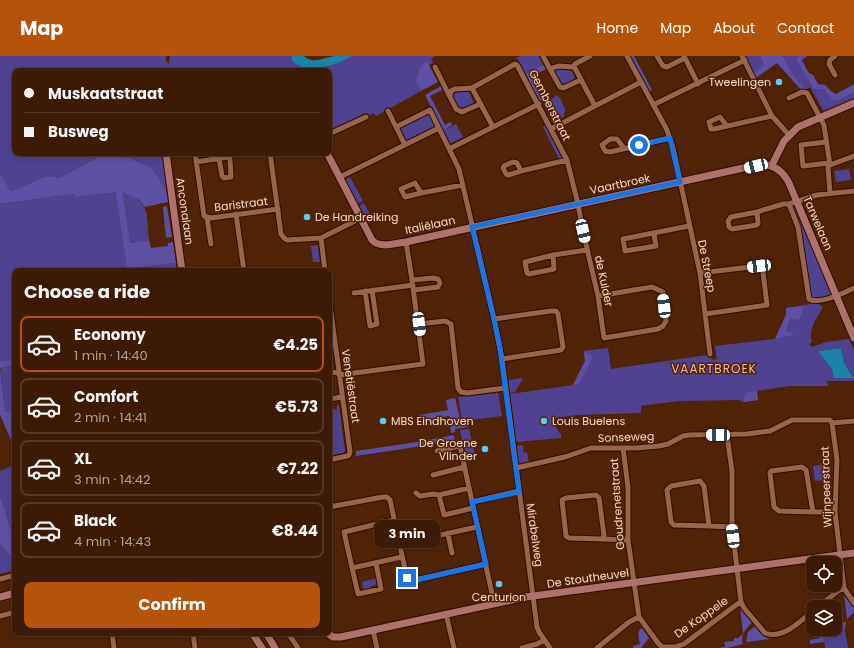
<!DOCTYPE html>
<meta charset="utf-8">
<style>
:root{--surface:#3c1a05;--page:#43230f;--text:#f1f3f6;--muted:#aca19a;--line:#553827;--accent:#b45309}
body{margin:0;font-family:Poppins,sans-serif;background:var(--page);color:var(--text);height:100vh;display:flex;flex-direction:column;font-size:15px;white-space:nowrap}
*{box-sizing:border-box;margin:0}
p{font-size:13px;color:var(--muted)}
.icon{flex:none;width:22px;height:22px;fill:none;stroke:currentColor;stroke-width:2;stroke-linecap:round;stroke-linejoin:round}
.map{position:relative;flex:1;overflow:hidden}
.drawer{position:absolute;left:12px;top:212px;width:320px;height:368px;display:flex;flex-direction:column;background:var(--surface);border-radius:8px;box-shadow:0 2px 6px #0003,0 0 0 1px var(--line)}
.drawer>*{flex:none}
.hud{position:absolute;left:12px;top:12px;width:320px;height:88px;border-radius:8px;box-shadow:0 2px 6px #0003,0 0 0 1px var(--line);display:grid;align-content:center;height:88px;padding:0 12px;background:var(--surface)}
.tools{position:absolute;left:806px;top:500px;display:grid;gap:8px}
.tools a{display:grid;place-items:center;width:36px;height:36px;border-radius:8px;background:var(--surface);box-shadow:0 2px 6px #0003,0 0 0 1px var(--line);font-size:20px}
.end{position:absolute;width:18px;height:18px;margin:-9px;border:5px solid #1a73e8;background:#fff;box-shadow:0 0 0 2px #fff}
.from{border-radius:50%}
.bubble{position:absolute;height:28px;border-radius:8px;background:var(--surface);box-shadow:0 2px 6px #0003,0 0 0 1px var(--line);font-size:13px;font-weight:700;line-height:28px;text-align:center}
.car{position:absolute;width:12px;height:24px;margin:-12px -6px;border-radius:5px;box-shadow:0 0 3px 1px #0007;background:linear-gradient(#fff 24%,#345 0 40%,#fff 0 76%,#345 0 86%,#fff 0)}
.hud b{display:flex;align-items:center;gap:14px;height:38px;font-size:15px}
.hud b+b{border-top:1px solid var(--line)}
.hud i{width:10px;height:10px;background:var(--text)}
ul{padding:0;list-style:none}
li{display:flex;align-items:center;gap:12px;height:56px;margin:0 8px 6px;padding:0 4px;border:2px solid var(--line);border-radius:8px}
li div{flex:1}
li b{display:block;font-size:15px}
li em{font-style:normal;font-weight:700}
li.current{border-color:var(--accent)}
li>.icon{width:36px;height:36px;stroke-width:1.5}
h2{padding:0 12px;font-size:18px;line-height:48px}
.cta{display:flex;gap:8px;margin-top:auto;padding:8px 12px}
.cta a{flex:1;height:46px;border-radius:8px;background:var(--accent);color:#fff;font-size:16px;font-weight:700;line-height:46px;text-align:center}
header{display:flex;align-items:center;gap:24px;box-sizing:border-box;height:56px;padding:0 20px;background:var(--accent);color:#fff}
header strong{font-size:19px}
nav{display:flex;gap:22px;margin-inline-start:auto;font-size:14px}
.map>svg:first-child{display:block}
.green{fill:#504291}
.forest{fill:#5d4fa3}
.water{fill:#1b83a8}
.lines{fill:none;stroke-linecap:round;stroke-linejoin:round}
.street-casing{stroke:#2f0e00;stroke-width:7}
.secondary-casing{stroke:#2f0e00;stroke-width:9}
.street{stroke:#98654b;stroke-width:5}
.secondary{stroke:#af716c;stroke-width:7}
.route{stroke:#1a73e8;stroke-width:5}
.poi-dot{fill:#64c5ee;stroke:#502307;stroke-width:1.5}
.labels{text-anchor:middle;stroke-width:3;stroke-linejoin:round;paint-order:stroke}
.poi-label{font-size:11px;fill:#f6d9ca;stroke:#502307;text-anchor:start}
.street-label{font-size:11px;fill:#f6d9ca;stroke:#502307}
.neighbourhood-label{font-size:12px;letter-spacing:1px;fill:#f3ba9d;stroke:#502307}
</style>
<header>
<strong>Map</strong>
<nav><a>Home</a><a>Map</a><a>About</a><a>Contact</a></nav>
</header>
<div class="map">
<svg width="854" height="592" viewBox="0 0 854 592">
<rect width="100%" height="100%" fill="#502307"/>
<path class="green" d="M0,0h166v5l3,3 1,-8h121v2l18,11 27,-6 16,-7h83l-4,3 2,4 -4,2 -2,-3 -8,6 -1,8 -3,4 6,11 -45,25 -3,-3 -5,3 -3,-3 -36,20v-62h-314v82h147l4,33v3l-2,-3 -58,-31 -2,-2 -45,25 -9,-2 -6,1 -33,14 -11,-17z
M520,0h19l4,9 -18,9 -6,-13 -3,-3z
M744,0h16l4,9 -11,8z
M783,0h17l-3,2 18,31h9l9,12 7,-1 14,-8v7l-30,13 -14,-25 -4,2 -13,-14z
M559,13l13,2 4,10 -14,5 -9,-15z
M459,35l10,1 5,11 -12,7 -3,-1 -6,-15z
M556,39l4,3 6,13 -2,1v5l-9,2 -5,-10 1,-9z
M429,58l6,12 -30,15 -5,-13z
M456,68l7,13 -13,7 -7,-13z
M546,69l16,31v2l-3,1 -16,-32z
M849,113l2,11 -15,2 -2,-11z
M350,121l13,24 -6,3 -11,-23v-2z
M123,135c28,13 23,21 26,49l-19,3z
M117,136l10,77 49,-6 1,8h-162v141l-10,1 -5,-50v-159l73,-10 3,3z
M364,147l9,17 -4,3 -2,-1 -8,-16z
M793,150l5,3 34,83v3l-3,1 -18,2 -12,-76 -7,-15z
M318,189l2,17h-7l-2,-16z
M817,247l6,4c-6,11 -15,22 -11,35l-3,2 3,3 14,-5 23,-3 5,11v27l-10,-14 -3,-15 -23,3 14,18 1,9h21v3h-27l1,5h-39l-32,5 1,9 -14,2 -5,-2 -61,1 -37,5v7l-63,2 -25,3 4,11 4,6v3l-45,4 -6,-48 63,-9 12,-24 -1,-10 24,-3 3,21 97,-14 5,5 4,-1 -2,-13 60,-7 11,-24v-7z
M523,322l-8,14 -5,1 -2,-13z
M498,337l4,23 -40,5 -4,-24z
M337,349h2l6,46 -2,2 -14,3v-46l8,-1z
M469,373l6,26 -9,1 -6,-26z
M523,389l1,8 3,-1 2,11 -11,2 -2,-19z
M826,408l1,16 -12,1 -2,-15z
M15,409v80l-14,-47h-1v-27z
M0,488l13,15 2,11 -15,4z
M377,522l1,6 -7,2v4l-7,1 -2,-9z
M845,574l3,18h-23l-2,-14z"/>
<path class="forest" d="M630,0h4l18,34 -3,3z
M760,0h23l10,19 13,14 -4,2 -25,-28 -21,15 -3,-5 11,-8z
M800,0h7l-5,4 6,12 5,3 5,9 7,1 6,6 5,3 18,-10v8l-14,8 -7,1 -9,-12h-10l-17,-28v-3z
M427,5l11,21 -17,9 -6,-11 3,-4 1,-8z
M543,9l3,4 -15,8 13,23 -4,2 -15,-28z
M441,30l1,4 -12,6 15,29 6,-3 1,3 -9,6 -18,-36z
M105,97l1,3 23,2 22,10 15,21 2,13 -23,5 -6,-7 -16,-8 7,51 19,-3 2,8 17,-2v-3l5,-1 3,21 -49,6 -11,-77 -40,5 -3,-3 -73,10v-30l11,17 33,-14 6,-1 9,2z
M167,150l5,31 -6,1 -3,-31z
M804,250l-5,14 -9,-2 -4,14 10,2 -21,5 11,-24v-7z
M584,295l9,6 -14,27 -6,1 12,-24z
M15,304v4l-15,4 5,44h10v37l-15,-34v-53z
M757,335l1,9 -14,2 1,-9z
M455,342l6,25 7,-1 1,5 -14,2v3l-4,1 -2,-17 -29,5 -1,-6 29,-5 -2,-10z
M454,379l1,6 -99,15v-5l61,-9z
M0,442h1l14,47v21l-2,-7 -13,-15z
M844,539l10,13v4l-7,7z
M740,551l13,15c-7,6 -13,13 -10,22l-16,4h-10l8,-1 -1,-5 10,-1v-3h4l5,-4z
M846,566l-1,8 -22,4 1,8 -14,2v-4l10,-2 -1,-8 16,-1 2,-6z
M755,570l8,10 7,3 -24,3 2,-10z
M642,572l7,10 -8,10h-8v-2l7,-2c-1,-6 -4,-12 2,-16z"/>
<path class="water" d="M291,0h13c8,9 22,1 31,0 6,0 12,0 17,0 -15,8 -37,17 -54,9 -4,-2 -6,-4 -7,-9z
M841,292l3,15 10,15h-21l-1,-9 -14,-18z"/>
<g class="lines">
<defs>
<path id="street" d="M543,0l7,13
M627,0l40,74 6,18 27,125 10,81
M657,0l6,10 4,1 18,-9
M684,0l14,28
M742,0l30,60 17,19
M435,11l21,42 6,3 18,-8
M574,11l1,-3 15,-8
M835,19l-6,-11 1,-4 5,-4
M581,24l-18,8 -3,-1 -10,-18 8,-3 16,1 2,3 19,36
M450,40l1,-5 4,-2 17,-1
M789,42l13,-6 5,1 17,32 6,40
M653,49l92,-45
M388,55l8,16
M727,70l-7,-9 -11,5 2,7h3l58,-13
M493,71l-21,-39 43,-24 2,1 50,95 11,44 5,27 15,65 6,42 54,-9 5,-3 3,-5 -3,-29 -11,-5 -54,9
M551,73l90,-47
M329,78l37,-17
M826,86l-25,3 2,21 26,-3
M405,89l-9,-18 34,-17 29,59 35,150 8,40 35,268 2,5 11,16
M624,92l-7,-9h-7l-8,6 3,6 5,1 60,-14
M449,93l90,-45
M195,97l9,63 7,2 67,-9
M270,97l11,81 3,4 3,2 34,-2 40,-20
M196,106l32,-5 2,2 1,18 -7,1 -2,-2 -3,-18
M521,115l-13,4 -2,-1 -3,-6 1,-2 9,-4 4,1 4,8 46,-11
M340,121l99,-49
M421,137l-6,-10 -14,6 4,8 16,-4 42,-8
M830,137l-2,-26 2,-2 24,-9
M789,148l9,23 11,72c10,6 35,-6 45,-11
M757,156l1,11 -1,2 -25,4 -3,-2 -1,-6 3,-4 26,-5 26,-8h6l28,-9 37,-4
M236,158l8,57
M207,162l4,26
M654,178l2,12 -31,5 -2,-12 66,-13
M321,182l4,33
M553,199l-28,7 2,11 2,1 25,-5 -1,-14 34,-5
M700,217l59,-7 3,1 1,5 4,33 -62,9
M412,224l21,-2 5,1 2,4 -2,4 -24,3
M365,235l5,35 7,-2 -5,-34
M354,237l59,-8
M329,242l21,154 -1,3 -2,1 -18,4
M494,263l57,-8h5l2,3 5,33 -2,3 -59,9
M419,268l26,-3 6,3 7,64 3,4 6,1 38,-5
M329,317l10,-1
M339,319l84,-11 -11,-84 -6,-38
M329,343l13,-2
M832,367l22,-2
M727,379l5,36v56l9,75 3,6 21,25c18,7 35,-12 48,-22
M623,392l5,39v53l11,77 19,26 4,4h13l9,-3 52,-39 5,-3
M437,395l23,-5 34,157
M516,412l49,-11 26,-9h45l23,-2 9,-2 15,-8 6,-1 58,-1 23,-3 22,-11h38l2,3 5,37 -2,52 9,76 10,15
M433,419l31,-8
M416,437l4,3 13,-2 6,1 30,-7
M439,439l5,20 29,-7
M472,446l47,-11
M329,451l54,-10h4l3,3 17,78 4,3 75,-17
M813,456l-34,-1 -5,-4 -4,-34 1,-2 31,-4 4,3 7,42h22
M709,470l-35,-1 -3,-3 -4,-32 4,-4 29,-5 4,5 5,40 23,1
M427,475l1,6h3l46,-10
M448,478l4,19
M603,483l-34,-1 -3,-2 -4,-36 4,-2 30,-3 3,3 5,37 -1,4 25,1
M376,507l5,26 -23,5 -14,-62 50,-12
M352,512l50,-11
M0,523l15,-4
M818,551l20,-16 6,-3
M446,558l8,34
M0,560l15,-4
M373,574l4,18
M112,577l2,15
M193,577l2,15
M288,577l10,15
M522,592l15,-4 7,-4
M597,592l32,-26 10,-5"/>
<path id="secondary" d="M166,97l16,118
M327,97l45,87c8,9 23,3 34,2l351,-77c15,-2 25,4 32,18l65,155
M772,109l12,-24 14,-14 56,-24
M0,541l15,-4
M252,577l10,15
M266,577l9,15
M327,577l6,4h8l185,-40 328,-44"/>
</defs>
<use href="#street" class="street-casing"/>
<use href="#secondary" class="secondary-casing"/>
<use href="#street" class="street"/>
<use href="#secondary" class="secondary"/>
</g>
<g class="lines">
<path class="route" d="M407,522l5,3 74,-17 -14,-62 47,-10 -19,-144 -6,-29 -22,-92 208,-45 -10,-44 -31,7"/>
</g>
<g class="poi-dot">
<circle cx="779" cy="26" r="4"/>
<circle cx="307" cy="161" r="4"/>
<circle cx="383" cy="365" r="4"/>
<circle cx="544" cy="365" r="4"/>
<circle cx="485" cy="393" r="4"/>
<circle cx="499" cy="528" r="4"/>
</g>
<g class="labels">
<g class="poi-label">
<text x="771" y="30" text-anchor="end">Tweelingen</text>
<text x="315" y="165">De Handreiking</text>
<text x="391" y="369">MBS Eindhoven</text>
<text x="552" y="369">Louis Buelens</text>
<text x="477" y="391" text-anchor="end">De Groene<tspan x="477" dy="13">Vlinder</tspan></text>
<text x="499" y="545" text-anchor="middle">Centurion</text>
</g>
<g class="street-label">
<text transform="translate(550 49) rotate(63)" y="4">Gemberstraat</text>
<text transform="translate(620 128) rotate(-12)" y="4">Vaartbroek</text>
<text transform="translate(241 148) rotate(-7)" y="4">Baristraat</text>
<text transform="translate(185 155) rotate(82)" y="4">Anconalaan</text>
<text transform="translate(818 167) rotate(67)" y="4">Tarwelaan</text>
<text transform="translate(430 169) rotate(-12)" y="4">Italiëlaan</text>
<text transform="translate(707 210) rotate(79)" y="4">De Streep</text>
<text transform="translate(604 225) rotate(78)" y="4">de Kulder</text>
<text transform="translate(351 330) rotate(82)" y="4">Venetiëstraat</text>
<text transform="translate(626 381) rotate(-2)" y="4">Sonseweg</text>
<text transform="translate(826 431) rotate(-92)" y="4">Wijnpeerstraat</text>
<text transform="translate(617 448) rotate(-94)" y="4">Goudrenetstraat</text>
<text transform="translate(535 479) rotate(82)" y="4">Mirabelweg</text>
<text transform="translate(588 522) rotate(-8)" y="4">De Stoutheuvel</text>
<text transform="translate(701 561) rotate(-35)" y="4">De Koppele</text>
</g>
<g class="neighbourhood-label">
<text x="714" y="317">VAARTBROEK</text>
</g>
</g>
</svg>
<div class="tools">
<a><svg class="icon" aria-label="locate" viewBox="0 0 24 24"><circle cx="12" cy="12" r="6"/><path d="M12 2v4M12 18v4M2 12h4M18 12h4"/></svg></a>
<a><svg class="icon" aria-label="layers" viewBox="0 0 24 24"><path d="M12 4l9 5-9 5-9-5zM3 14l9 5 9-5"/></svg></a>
</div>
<i class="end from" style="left:639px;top:89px"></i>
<i class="end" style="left:407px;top:522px"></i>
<div class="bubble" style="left:374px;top:464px;width:66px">3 min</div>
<i class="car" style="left:756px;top:110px;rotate:257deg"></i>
<i class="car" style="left:583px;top:175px;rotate:167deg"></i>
<i class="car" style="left:759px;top:210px;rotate:263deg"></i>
<i class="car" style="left:664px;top:250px;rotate:354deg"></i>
<i class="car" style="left:419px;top:268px;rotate:173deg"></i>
<i class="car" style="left:718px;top:379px;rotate:271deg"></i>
<i class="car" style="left:733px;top:480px;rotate:353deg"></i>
<div class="hud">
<b><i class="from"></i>Muskaatstraat</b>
<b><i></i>Busweg</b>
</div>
<section class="drawer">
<h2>Choose a ride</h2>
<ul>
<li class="current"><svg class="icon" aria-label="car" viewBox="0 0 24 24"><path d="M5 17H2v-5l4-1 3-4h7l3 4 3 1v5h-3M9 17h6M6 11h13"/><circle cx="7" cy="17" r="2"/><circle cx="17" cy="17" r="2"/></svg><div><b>Economy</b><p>1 min · 14:40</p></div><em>€4.25</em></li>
<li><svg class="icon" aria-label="car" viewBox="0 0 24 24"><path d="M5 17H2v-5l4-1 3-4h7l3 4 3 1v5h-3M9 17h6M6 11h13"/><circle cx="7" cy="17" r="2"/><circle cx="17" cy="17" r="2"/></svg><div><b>Comfort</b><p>2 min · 14:41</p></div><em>€5.73</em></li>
<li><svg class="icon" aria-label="car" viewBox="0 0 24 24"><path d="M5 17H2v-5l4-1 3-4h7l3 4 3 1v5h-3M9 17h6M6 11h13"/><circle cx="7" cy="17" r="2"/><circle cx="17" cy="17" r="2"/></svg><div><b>XL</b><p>3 min · 14:42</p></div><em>€7.22</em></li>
<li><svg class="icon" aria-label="car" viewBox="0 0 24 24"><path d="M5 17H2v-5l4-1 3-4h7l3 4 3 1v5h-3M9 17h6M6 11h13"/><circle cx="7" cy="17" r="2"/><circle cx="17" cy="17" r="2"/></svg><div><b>Black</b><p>4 min · 14:43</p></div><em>€8.44</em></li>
</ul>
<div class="cta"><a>Confirm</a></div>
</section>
</div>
